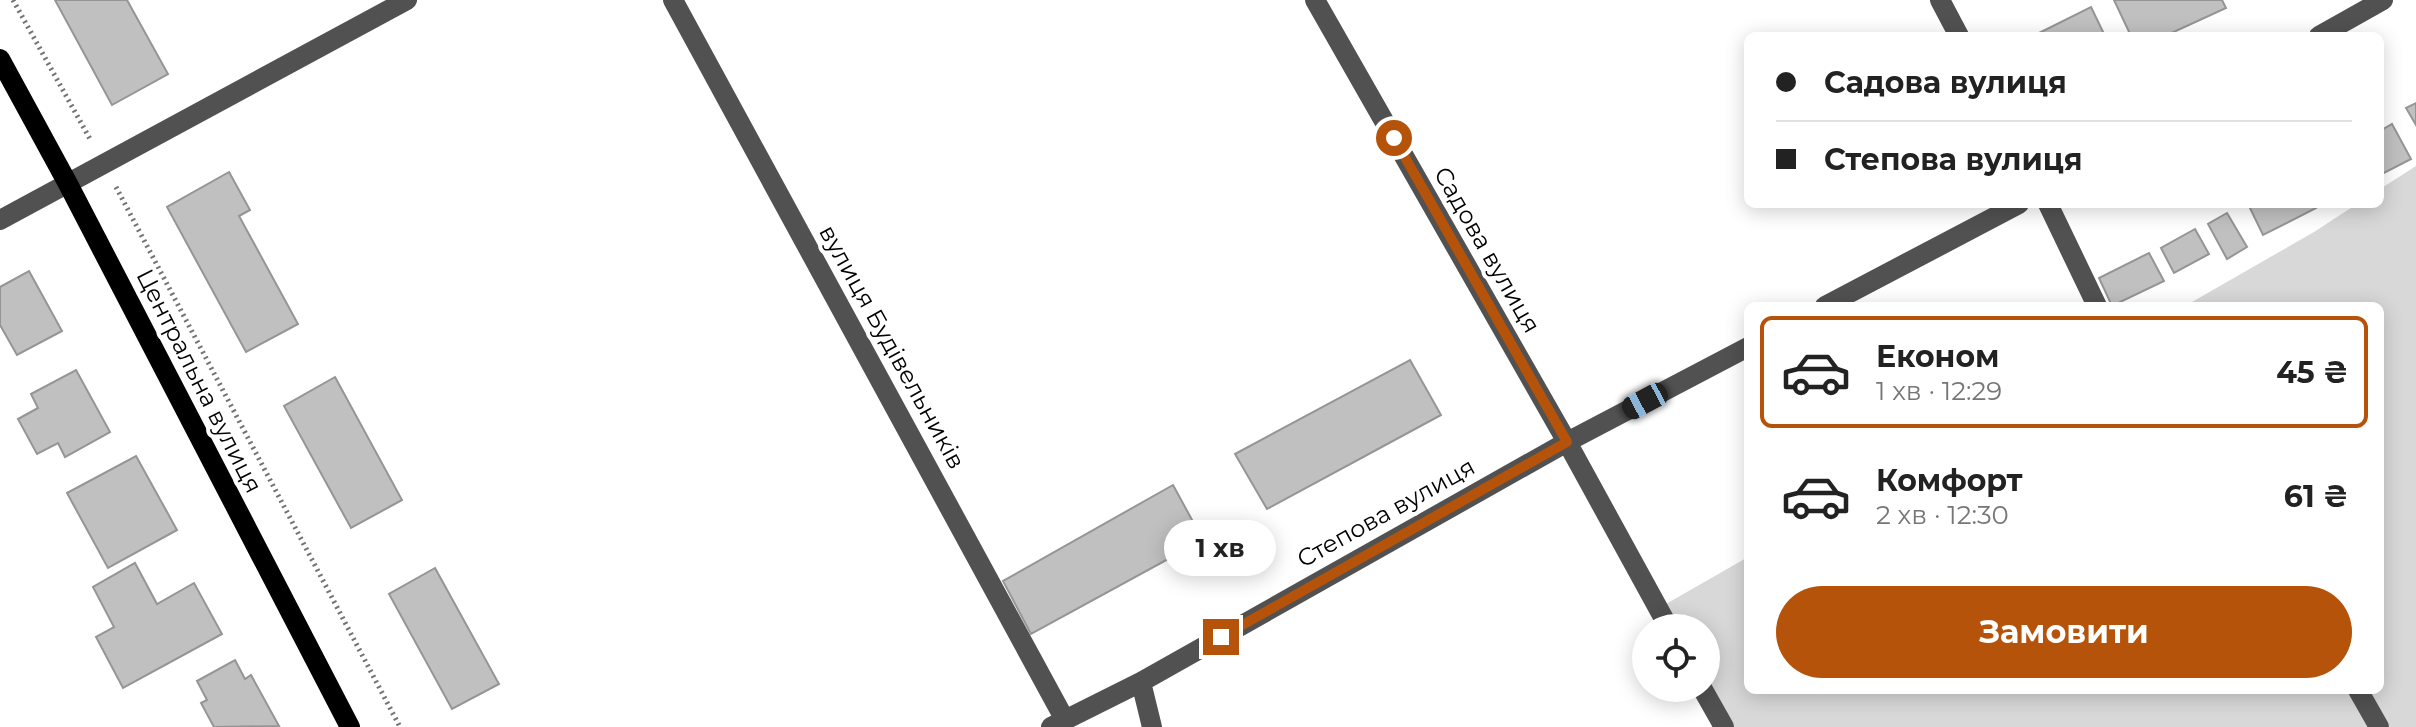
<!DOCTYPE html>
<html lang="uk">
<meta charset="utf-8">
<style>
:root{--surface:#fff;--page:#f6f6f6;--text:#222;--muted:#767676;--line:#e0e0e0;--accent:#b45309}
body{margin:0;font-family:Montserrat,sans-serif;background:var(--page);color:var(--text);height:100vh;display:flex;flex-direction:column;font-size:30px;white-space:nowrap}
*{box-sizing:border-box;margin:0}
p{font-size:26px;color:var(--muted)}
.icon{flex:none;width:44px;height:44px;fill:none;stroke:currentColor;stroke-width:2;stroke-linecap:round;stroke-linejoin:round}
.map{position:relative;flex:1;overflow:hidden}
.sheet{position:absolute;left:1744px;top:302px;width:640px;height:392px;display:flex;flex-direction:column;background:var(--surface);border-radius:12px;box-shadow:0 4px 20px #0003}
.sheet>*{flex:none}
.top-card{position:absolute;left:1744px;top:32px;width:640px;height:176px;border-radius:12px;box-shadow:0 4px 20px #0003;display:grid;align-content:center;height:176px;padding:0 32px;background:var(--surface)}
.buttons{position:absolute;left:1632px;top:614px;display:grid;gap:16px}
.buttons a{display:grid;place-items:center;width:88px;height:88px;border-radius:50%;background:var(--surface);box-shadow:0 4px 20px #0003;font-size:40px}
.end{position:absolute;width:36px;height:36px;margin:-18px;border:10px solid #b45309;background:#fff;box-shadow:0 0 0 4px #fff}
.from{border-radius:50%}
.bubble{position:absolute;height:56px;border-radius:28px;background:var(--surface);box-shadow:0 4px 20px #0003;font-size:26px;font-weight:700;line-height:56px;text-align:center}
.car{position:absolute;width:24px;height:48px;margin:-24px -12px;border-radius:10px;box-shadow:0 0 6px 2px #0007;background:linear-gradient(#222 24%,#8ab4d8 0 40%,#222 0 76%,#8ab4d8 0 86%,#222 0)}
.top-card b{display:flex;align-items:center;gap:28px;height:76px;font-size:30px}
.top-card b+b{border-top:2px solid var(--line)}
.top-card i{width:20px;height:20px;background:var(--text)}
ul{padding:14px 0 0;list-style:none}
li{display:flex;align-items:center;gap:24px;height:112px;margin:0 16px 12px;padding:0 16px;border:4px solid transparent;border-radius:12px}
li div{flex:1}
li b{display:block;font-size:30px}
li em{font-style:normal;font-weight:700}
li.active{border-color:var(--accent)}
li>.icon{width:72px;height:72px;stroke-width:1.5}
.primary-button{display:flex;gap:16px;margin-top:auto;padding:16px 32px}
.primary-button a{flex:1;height:92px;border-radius:48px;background:var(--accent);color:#fff;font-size:32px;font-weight:700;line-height:92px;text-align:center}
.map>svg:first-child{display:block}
.green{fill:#d8d8d8}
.building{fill:#c0c0c0;stroke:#959595;stroke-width:2}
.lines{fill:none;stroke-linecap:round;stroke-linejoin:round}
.path{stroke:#737373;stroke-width:5;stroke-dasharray:2 4;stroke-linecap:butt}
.minor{stroke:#515151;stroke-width:20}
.major{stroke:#000;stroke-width:20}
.route{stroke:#b45309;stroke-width:10}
.labels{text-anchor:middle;stroke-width:8;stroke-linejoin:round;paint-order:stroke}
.street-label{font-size:24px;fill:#000;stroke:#fff}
</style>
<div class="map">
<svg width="2416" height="727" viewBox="0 0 2416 727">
<rect width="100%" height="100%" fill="#fff"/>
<path class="green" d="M2416,166v561h-690l-20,-39v-60h-44l-10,-16 96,-55v133h632v-384h-195l129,-74 43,-28h23v-15z"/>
<path class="building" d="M55,0h72l41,74 -56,31z
M2114,0h108l4,8 -61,28h-34z
M2091,7l14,29h-72z
M2416,103v22l-10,-17z
M2392,124l19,35 -29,15 -2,-3v-40z
M229,172l21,38 -11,6 59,108 -52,28 -79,-145z
M2248,204h66l2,4 -53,27z
M2227,213l20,34 -20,12 -19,-35z
M2195,229l14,25 -35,19 -13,-25z
M2149,253l15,28 -52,25 -13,-28z
M29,271l33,60 -45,24 -17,-30v-38z
M1410,360l31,55 -174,94 -32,-55z
M76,370l34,62 -45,25 -7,-14 -21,11 -19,-35 20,-11 -7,-14z
M335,377l67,123 -51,28 -67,-122z
M136,456l41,74 -69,38 -41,-75z
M1173,485l30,55 -172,94 -28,-53z
M135,563l22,41 37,-21 28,51 -99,54 -27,-51 18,-10 -21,-40z
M435,568l64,116 -47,25 -63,-115z
M235,660l10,19 6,-4 28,51 -65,1 -13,-24 6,-3 -10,-19z"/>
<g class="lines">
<path class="path" d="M13,0l77,139
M116,187l284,540"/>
<path class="minor" d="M673,0l392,720
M1315,0l252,442 102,186
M1940,0l19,36
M2319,36l64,-36
M2048,204l49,102
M0,220l407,-220
M1825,306l194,-102
M1141,682l11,45
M1702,688l22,39
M2358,690l21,37
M1051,727l90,-45 426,-240 181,-95"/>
<path class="major" d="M0,59l67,123 283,545"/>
</g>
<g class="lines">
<path class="route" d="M1221,637l346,-195 -173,-304"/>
</g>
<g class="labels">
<g class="street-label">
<text transform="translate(1487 250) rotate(60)" y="8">Садова вулиця</text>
<text transform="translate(892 347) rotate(61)" y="8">вулиця Будівельників</text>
<text transform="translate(199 381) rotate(63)" y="8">Центральна вулиця</text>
<text transform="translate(1386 513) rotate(-29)" y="8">Степова вулиця</text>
</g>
</g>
</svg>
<div class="buttons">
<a><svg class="icon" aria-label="locate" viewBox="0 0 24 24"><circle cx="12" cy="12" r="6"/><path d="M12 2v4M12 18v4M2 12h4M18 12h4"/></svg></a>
</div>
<i class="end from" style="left:1394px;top:138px"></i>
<i class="end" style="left:1221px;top:637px"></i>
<div class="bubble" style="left:1164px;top:520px;width:112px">1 хв</div>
<i class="car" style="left:1645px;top:401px;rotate:242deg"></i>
<div class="top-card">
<b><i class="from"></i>Садова вулиця</b>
<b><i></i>Степова вулиця</b>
</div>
<section class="sheet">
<ul>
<li class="active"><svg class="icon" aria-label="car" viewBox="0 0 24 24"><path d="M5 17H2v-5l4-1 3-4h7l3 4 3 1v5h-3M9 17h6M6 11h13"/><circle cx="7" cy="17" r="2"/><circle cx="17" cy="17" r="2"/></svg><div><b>Економ</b><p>1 хв · 12:29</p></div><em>45 ₴</em></li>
<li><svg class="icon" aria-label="car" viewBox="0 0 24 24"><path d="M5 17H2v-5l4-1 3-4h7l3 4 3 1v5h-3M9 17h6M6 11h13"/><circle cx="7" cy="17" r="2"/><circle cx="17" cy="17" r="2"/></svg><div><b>Комфорт</b><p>2 хв · 12:30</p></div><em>61 ₴</em></li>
</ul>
<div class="primary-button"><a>Замовити</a></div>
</section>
</div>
